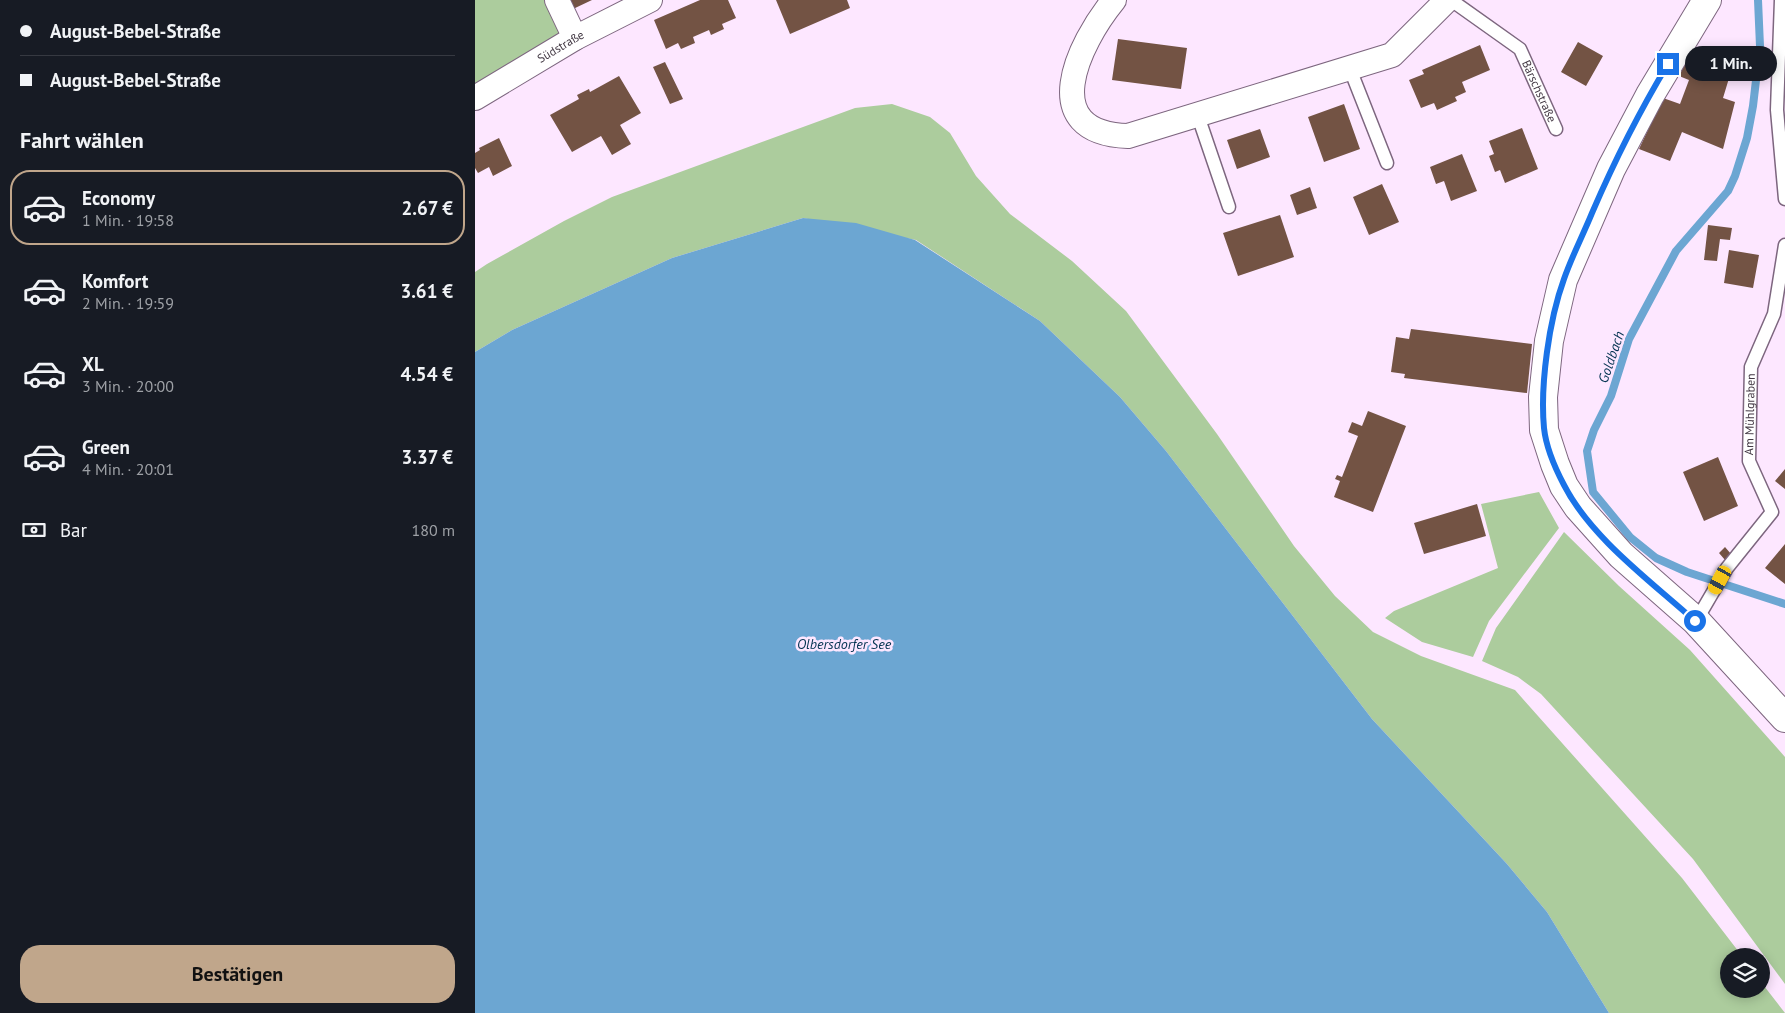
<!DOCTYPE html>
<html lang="de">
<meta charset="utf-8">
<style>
:root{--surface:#171b24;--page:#242831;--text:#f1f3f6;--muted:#9ea1a6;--line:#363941;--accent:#c0a68b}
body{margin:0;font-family:"PT Sans",sans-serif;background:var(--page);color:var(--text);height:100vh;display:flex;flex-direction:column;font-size:19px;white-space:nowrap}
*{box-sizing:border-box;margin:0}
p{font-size:16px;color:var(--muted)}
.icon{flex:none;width:28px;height:28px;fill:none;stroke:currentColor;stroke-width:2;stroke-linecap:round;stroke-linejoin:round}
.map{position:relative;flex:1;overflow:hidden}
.drawer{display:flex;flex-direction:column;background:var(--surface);width:475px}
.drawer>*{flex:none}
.hud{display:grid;align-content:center;height:110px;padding:0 20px;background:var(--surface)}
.fabs{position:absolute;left:1245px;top:948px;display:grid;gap:10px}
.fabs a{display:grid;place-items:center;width:50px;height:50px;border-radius:50%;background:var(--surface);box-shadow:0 2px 12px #0003;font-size:25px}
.end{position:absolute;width:22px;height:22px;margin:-11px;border:6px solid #1a73e8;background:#fff;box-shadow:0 0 0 2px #fff}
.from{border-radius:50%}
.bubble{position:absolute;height:35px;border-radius:18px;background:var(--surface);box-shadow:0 2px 12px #0003;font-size:16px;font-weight:800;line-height:35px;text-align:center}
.car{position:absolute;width:15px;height:30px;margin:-15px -8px;border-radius:6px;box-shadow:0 0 4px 1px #0007;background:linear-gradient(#f5c518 24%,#345 0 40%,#f5c518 0 76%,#345 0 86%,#f5c518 0)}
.hud b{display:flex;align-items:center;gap:18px;height:48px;font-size:19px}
.hud b+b{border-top:1px solid var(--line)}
.hud i{width:12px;height:12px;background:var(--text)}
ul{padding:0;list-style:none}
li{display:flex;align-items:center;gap:15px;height:75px;margin:0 10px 8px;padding:0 10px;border:2px solid transparent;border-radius:20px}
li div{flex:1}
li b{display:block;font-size:19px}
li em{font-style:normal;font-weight:800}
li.selected{border-color:var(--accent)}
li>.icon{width:45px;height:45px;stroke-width:1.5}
h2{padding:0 20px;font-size:22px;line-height:60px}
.pay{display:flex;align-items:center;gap:12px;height:55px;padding:0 20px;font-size:19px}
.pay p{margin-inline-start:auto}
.button{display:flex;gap:10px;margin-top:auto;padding:10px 20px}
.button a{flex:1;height:58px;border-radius:20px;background:var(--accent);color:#111;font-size:20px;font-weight:800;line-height:58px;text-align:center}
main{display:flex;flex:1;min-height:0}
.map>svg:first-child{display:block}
.green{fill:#accc9d}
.water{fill:#6ca6d2}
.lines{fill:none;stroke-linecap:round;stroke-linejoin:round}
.stream{stroke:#6ca6d2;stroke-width:8}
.building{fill:#735344}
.service-casing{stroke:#7d667f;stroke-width:15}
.minor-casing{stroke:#7d667f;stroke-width:26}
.tertiary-casing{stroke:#7d667f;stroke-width:30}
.service{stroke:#fff;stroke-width:12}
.minor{stroke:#fff;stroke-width:24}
.tertiary{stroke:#fff;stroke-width:28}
.route{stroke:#1a73e8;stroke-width:6}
.labels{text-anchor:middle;stroke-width:5;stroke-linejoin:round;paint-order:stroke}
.street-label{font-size:12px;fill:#433944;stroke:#fde7ff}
.water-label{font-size:14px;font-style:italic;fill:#053452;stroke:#fde7ff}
</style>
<main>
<section class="drawer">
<div class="hud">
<b><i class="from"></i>August-Bebel-Straße</b>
<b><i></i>August-Bebel-Straße</b>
</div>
<h2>Fahrt wählen</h2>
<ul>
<li class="selected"><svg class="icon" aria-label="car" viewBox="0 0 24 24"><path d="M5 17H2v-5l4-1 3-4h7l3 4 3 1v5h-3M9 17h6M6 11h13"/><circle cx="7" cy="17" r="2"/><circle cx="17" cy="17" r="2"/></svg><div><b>Economy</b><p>1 Min. · 19:58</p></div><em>2.67 €</em></li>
<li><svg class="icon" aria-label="car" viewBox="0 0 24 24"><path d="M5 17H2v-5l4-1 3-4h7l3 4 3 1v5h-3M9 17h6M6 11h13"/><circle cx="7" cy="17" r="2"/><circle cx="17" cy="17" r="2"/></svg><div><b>Komfort</b><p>2 Min. · 19:59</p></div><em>3.61 €</em></li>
<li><svg class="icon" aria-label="car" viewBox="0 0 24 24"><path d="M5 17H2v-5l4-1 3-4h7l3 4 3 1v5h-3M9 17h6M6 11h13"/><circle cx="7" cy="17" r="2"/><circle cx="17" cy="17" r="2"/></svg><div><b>XL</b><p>3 Min. · 20:00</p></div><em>4.54 €</em></li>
<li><svg class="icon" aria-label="car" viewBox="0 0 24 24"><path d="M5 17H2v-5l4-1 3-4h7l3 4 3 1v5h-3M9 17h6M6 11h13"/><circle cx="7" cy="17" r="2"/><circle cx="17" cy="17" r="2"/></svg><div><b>Green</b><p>4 Min. · 20:01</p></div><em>3.37 €</em></li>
</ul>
<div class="pay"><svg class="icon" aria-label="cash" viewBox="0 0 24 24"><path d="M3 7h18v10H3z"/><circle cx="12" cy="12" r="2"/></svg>Bar<p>180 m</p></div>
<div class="button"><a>Bestätigen</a></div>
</section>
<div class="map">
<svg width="1310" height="1013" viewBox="0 0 1310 1013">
<rect width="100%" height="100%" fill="#fde7ff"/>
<path class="green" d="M0,0h70l16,35 -86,53z
M417,104l38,13 20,16 26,43 34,38 62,47 54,50 91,123 77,112 41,50 38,36 48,24 94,34 167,188 60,78h-13v33h32v-7l24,31h-176l-62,-101 -40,-48 -135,-145 -206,-268 -46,-54 -80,-76 -124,-81 -113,-22 -131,40 -160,72 -37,22v-80l12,-8 77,-43 48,-24 243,-89z
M1064,492l20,36 -70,93 -16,36 -51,-15 -37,-24 9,-7 104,-43 -17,-64z
M1089,532l55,54 71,64 95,107v227l-92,-125 -152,-165 -23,-17 -36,-16 14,-33z"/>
<path class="water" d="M328,218l53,5 59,17 125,81 80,76 46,54 206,268 135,145 40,48 62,101h-1134v-661l37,-22 160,-72z"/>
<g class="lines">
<path class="stream" d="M1283,0l2,46 -7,60 -6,32 -12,38 -7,15 -52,60 -47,88 -18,57 -17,34 -7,21 6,41 37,45 26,21 31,14 98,32"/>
</g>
<path class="building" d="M94,0h23l-19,9z
M225,0h28l8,18 -14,6 2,5 -13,6 -2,-5 -16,7 2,6 -14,6 -3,-6 -12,6 -12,-29z
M301,0h71l3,8 -60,26z
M643,39l69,9 -6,41 -69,-9z
M1103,42l25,14 -17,30 -25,-14z
M1005,45l10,25 -28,12 4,10 -11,5 2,4 -20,9 -3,-7 -13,5 -12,-28 15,-6 -2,-4z
M1216,52l42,13 -10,33 12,4 -12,47 -41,-17 -12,29 -31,-12 24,-51 17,6 9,-24 -10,-4z
M190,62l18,37 -13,5 -17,-37z
M144,76l22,37 -21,12 11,19 -19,11 -11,-19 -29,16 -22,-37 29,-16 -2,-4 12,-6 1,3z
M869,104l16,45 -36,13 -16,-45z
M1047,128l16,41 -33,14 -5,-13 -5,2 -6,-16 5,-2 -5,-13z
M785,129l10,28 -33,12 -10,-29z
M24,138l13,28 -19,10 -4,-9 -11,6 -3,-5v-15l5,-3 -1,-2z
M987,154l15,37 -26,10 -7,-20 -8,3 -6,-17z
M907,184l17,38 -30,13 -16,-38z
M835,187l7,21 -20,7 -7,-20z
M805,215l14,42 -56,19 -15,-43z
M1233,225l24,3 -2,12 -10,-1 -3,22 -13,-1z
M1254,250l30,5 -6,33 -29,-5z
M936,329l121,15 -5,49 -123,-15 1,-4 -14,-2 5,-35 13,2z
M893,411l38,15 -33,86 -39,-15 6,-16 -5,-2 2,-4 5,2 16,-41 -10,-4 4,-10 10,4z
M1243,457l20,49 -34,15 -21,-49z
M1310,469v20l-10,-8z
M1002,504l9,32 -62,18 -10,-31z
M1310,544v40l-20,-16z
M1250,547l6,7 -6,6 -6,-7z"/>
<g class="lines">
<defs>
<g id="service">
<path id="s1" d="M976,0l69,49 36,80"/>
<path d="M1306,0l-4,110 8,89"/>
<path d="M875,69l37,94"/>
<path d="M723,116l31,91"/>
<path id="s2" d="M1221,621l31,-53 45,-56 -23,-51 2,-94 23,-53 11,-69"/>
</g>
<g id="minor">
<path d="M82,0l18,38"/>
<path d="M639,0c-36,44 -79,133 14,136l264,-81 55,-55"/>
<path id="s3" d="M0,98l100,-60 75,-38"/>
</g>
<path id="tertiary" d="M1232,0l-57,95 -39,74 -48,111 -14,61 -6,56 1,33 11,34 9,22 14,21 43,48 75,66 89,97"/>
</defs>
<use href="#service" class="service-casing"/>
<use href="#minor" class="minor-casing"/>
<use href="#tertiary" class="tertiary-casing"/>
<use href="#service" class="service"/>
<use href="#minor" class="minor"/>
<use href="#tertiary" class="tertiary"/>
</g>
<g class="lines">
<path class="route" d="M1193,64c-29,48 -54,98 -76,149 -9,22 -20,43 -28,66 -15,41 -24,106 -20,149 2,19 11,40 20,57 27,53 88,97 131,136"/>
</g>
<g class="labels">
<g class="street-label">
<text dy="4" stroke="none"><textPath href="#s3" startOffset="100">Südstraße</textPath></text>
<text dy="4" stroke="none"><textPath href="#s1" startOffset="131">Bärschstraße</textPath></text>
<text dy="4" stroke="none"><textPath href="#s2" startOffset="236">Am Mühlgraben</textPath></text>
</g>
<g class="water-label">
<text transform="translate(1136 357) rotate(-71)" y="5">Goldbach</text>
<text x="369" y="649">Olbersdorfer See</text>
</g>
</g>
</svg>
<div class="fabs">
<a><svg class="icon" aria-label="layers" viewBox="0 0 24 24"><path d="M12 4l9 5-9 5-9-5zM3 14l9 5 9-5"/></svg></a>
</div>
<i class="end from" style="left:1220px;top:621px"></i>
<i class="end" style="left:1193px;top:64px"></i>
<div class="bubble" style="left:1210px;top:46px;width:92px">1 Min.</div>
<i class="car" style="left:1245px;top:580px;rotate:209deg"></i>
</div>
</main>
